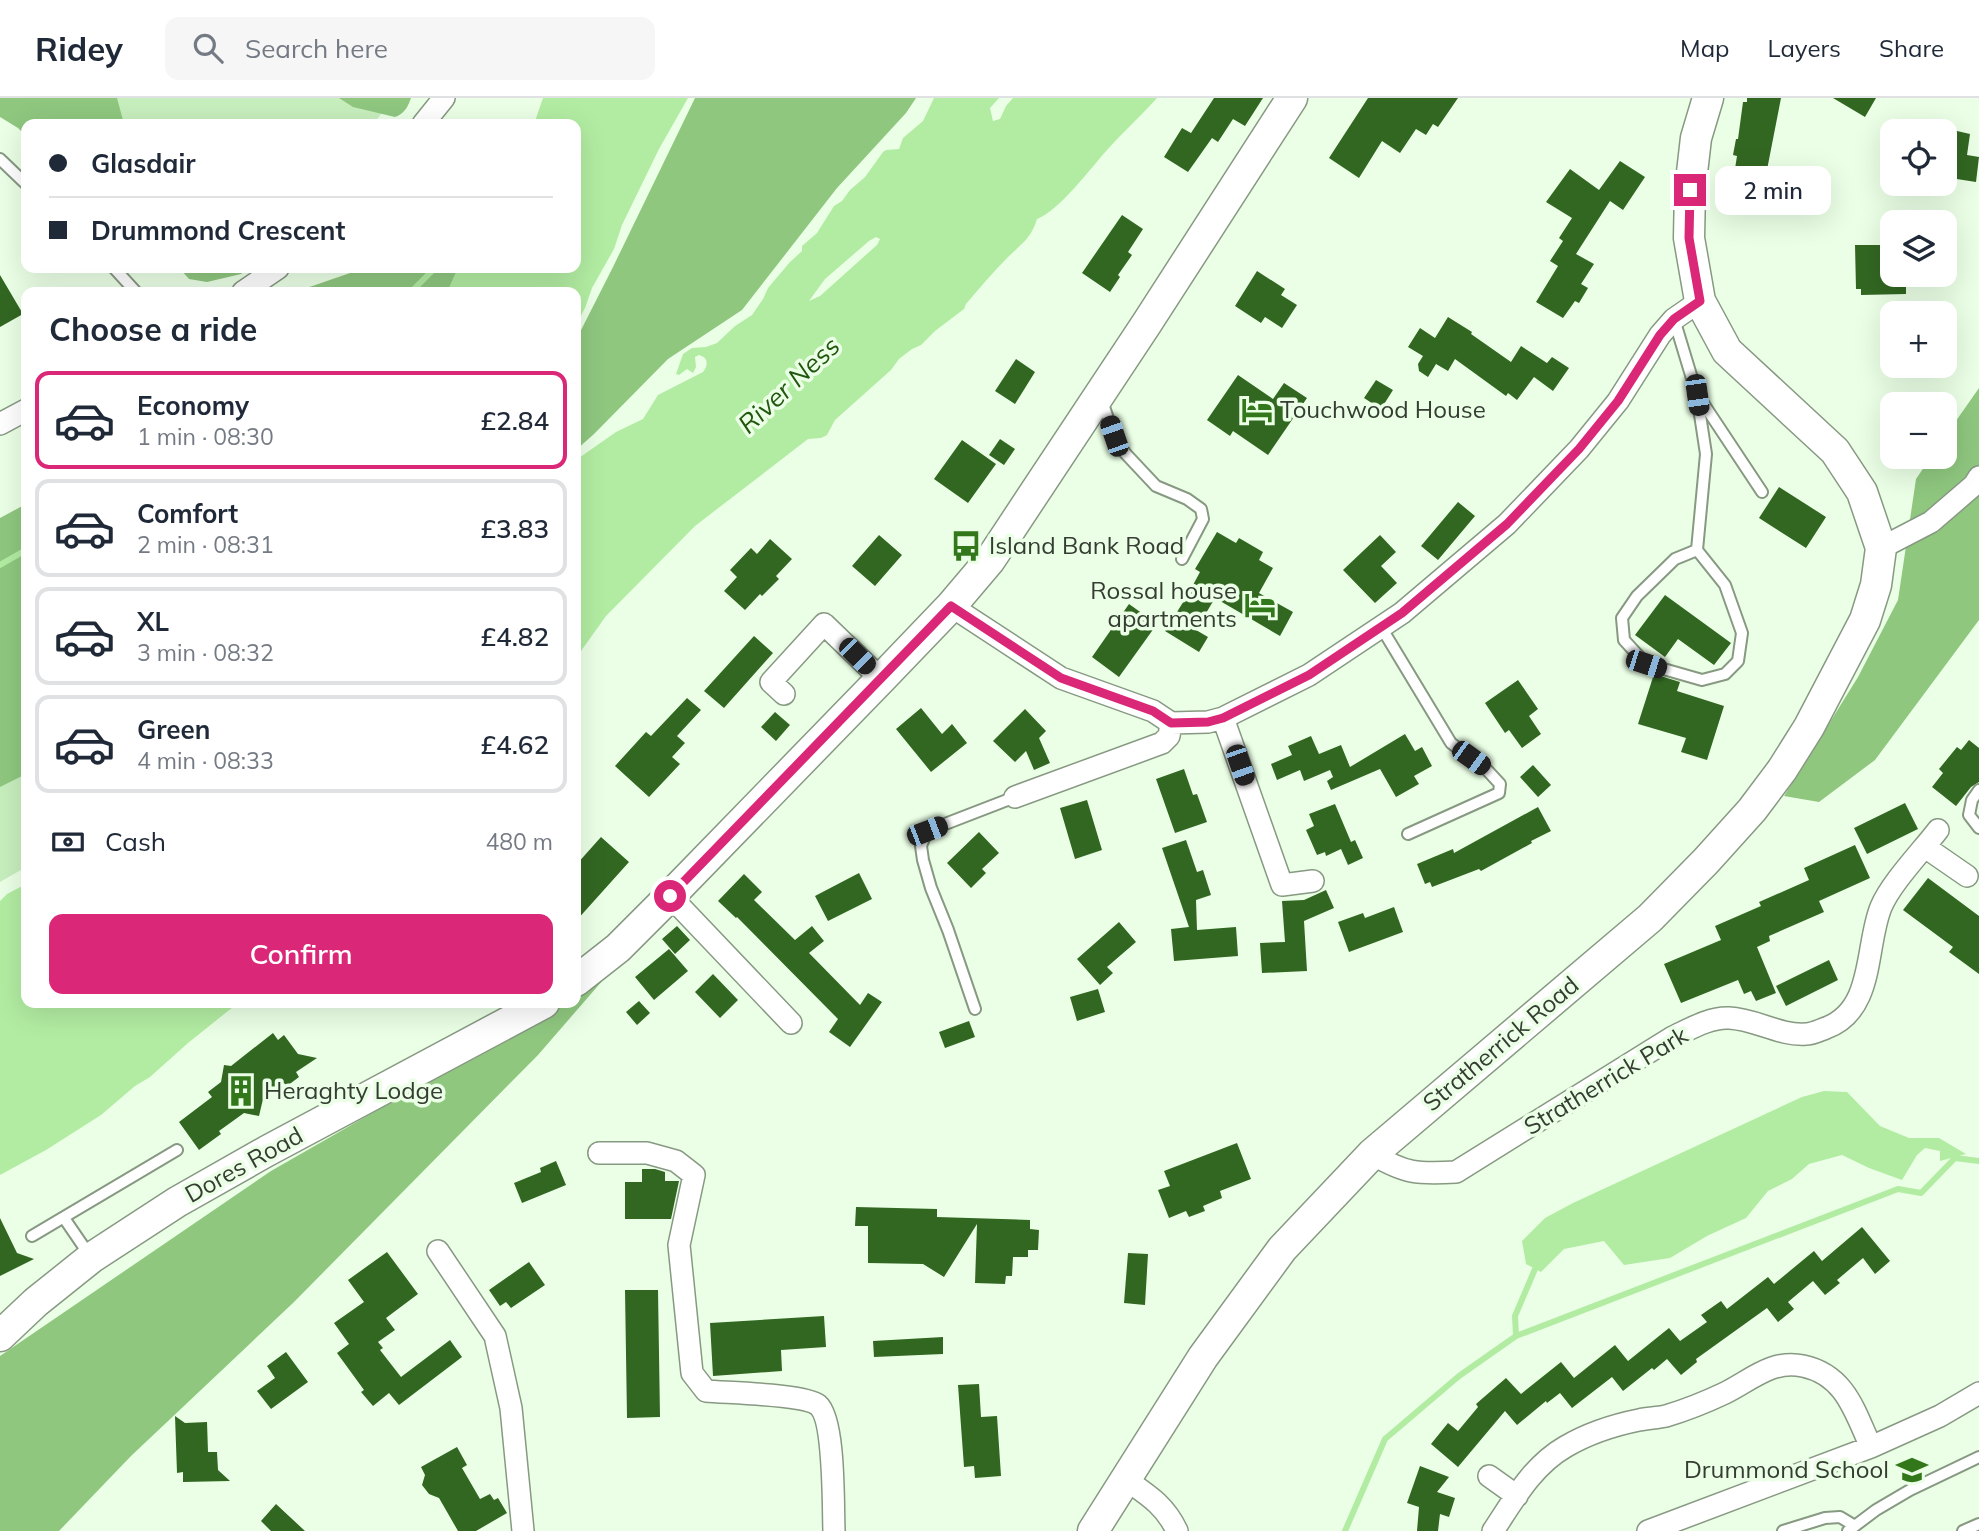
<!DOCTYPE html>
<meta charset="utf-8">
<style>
:root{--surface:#fff;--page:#f6f6f7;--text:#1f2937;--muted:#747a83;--line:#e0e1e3;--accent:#db2777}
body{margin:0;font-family:Mulish,sans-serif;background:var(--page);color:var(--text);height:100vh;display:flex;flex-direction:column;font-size:26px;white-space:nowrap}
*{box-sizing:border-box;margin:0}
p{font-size:23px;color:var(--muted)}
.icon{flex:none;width:38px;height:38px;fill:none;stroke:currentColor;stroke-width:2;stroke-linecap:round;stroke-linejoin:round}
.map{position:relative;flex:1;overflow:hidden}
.sheet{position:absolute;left:21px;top:189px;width:560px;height:721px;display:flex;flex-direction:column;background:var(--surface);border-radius:14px;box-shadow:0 7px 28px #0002}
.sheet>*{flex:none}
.hud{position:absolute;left:21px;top:21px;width:560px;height:154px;border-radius:14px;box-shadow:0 7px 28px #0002;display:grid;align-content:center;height:154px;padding:0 28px;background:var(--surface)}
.controls{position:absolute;left:1880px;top:21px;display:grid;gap:14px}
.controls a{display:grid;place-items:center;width:77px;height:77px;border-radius:14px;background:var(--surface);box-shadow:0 7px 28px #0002;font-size:35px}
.end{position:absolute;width:32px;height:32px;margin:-16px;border:9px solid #db2777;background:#fff;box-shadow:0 0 0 4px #fff}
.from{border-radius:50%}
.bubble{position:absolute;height:49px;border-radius:14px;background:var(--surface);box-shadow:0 7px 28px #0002;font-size:23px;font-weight:600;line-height:49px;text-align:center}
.car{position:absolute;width:21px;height:42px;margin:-21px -10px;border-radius:9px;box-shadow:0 0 5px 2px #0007;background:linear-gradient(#222 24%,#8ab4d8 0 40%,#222 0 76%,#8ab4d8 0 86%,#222 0)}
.hud b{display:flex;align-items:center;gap:24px;height:66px;font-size:26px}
.hud b+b{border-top:2px solid var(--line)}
.hud i{width:18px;height:18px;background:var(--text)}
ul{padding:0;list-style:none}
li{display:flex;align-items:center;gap:21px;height:98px;margin:0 14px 10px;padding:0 14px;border:4px solid var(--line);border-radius:14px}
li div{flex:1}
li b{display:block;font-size:26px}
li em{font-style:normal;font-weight:600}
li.on{border-color:var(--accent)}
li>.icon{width:63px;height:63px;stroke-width:1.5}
h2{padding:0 28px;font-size:32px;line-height:84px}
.pay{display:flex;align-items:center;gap:18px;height:77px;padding:0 28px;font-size:26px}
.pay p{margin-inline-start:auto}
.action{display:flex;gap:14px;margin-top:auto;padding:14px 28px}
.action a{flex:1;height:80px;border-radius:14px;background:var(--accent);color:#fff;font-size:28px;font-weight:600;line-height:80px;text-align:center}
header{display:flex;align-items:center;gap:42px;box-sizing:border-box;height:98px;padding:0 35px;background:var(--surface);border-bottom:2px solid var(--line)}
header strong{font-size:33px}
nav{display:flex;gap:38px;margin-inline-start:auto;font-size:24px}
.search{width:490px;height:63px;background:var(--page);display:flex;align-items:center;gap:18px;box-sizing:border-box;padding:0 24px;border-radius:14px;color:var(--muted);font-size:26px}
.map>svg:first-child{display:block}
.green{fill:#c7eebd}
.forest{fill:#8fc77f}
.water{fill:#b2eca2;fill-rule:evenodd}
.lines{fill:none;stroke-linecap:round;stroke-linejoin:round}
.stream{stroke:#b2eca2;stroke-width:6}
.building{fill:#326722}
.lane-casing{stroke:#879982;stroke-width:14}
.street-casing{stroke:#879982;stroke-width:24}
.secondary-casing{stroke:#879982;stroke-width:33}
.lane{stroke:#fff;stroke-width:10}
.street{stroke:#fff;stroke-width:21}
.secondary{stroke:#fff;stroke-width:30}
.route{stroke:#db2777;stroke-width:9}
.labels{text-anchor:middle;stroke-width:7;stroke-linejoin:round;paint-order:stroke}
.poi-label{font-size:24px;fill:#353d33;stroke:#ebffe6;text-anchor:start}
.street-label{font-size:24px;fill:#353d33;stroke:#ebffe6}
.water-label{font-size:26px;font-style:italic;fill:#22570f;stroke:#ebffe6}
</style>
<header>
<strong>Ridey</strong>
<div class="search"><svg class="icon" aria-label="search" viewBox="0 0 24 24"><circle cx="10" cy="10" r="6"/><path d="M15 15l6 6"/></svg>Search here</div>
<nav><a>Map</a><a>Layers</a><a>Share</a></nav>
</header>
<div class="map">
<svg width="1979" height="1433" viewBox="0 0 1979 1433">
<rect width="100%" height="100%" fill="#ebffe6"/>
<path class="green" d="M92,0h266l24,15 -9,11h-262z
M26,408v361l-26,15v-363z"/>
<path class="forest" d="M0,0h117l7,26h-98v12l-8,-8 -18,-11z
M339,0h72c-3,9 -7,16 -16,19l-42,-10z
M695,0h221l-10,15 -69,75 -95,122 -74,49 -74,75 -18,16v-110l37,-73z
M176,170h73l-8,6 -34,8 -18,-3 -8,-9z
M358,170h100l-10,24h-153l58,-20z
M1979,290v232l-104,140 -56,42 -35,-6 74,-119 40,-77 18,-121 15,-22h13v-19z
M26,406v270l-26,13v-269z
M603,882l-65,75 -244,247 -163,154 -72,75h-59v-175l271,-185 293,-168h12v-7z"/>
<path class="water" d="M543,0h145l-29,51 -37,76 -8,24 -22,39 -7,20 -9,17v-33h-129l11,-24h118v-144h-42z
M934,0h65l-9,10 3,13 7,-2 6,-13 7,-8h144c-16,18 -34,34 -50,52 -17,19 -47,60 -70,69 -6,20 -16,25 -30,39 -15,15 -28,31 -41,46l-2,5 -29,22 -14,14 -9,4 -13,10 -8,11 -56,50 -8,15 -6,3 -13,1 -113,87 -89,90 -30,42v-187l3,-4 -3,-1v-6l40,-28 27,-13 15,-24 45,-23c5,-7 6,-14 -4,-17l-4,2 1,10 -3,6 -6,-4 -8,6 -3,-1 7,-20 9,-6 14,-1 11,-4 18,-17 17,-11 11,-16 5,-11 22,-26 12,-11v-5l15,-13 17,-27 8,-5 8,-11 15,-13 18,-25 3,-2 13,-1 4,-11 20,-17zM876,139l4,2 -3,6 -57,51 -11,5 16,-22 44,-38z
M26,786v119h212l-50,40 -38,34 -15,9 -34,29 -55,35 -46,25v-274l7,-7z
M1824,993l23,1 33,34 29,12h30l27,16 -26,7v-10l-15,-3 -8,7 -15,25 -33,-12 -27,-13 -33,9 -17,15 -24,12 -22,27 -39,18 -37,22 -46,7 -20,-24 -40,8 -23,23 -15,-8 -4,-23 23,-23 28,-15 229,-106z"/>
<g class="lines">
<path class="stream" d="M411,194l24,-24
M0,467l26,-15
M1516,1238l-1,-20 20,-47
M1345,1433l40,-92 74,-63 57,-40 382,-147 23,4 34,-35 24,3"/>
</g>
<path class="building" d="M1214,0h49l-18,28 -12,-7 -15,23 -6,-4 -24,34 -24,-15 18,-29 9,5z
M1368,0h90l-20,29 -5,-3 -7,11 -10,-6 -16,24 -18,-12 -23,37 -30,-20z
M1747,0h34l-16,82 -31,-5 3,-19 -4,-1 3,-16h2l5,-37h4z
M1833,0h43l-11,19z
M1944,30l26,6 -3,21 12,2 -3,25 -32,-5z
M1620,63l25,16 -22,33 -13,-9 -34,53 18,10 -13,20 7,4 -9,15 -4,-2 -12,17 -27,-16 22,-36 -8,-5 13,-20 -4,-3 13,-20 -26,-16 24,-33 29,21z
M1122,117l21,14 -15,23 4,3 -14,20 2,2 -10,15 -28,-19z
M1855,147h37v30h14v19l-45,1v-6h-5z
M1257,173l28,18 -4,6 16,10 -15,23 -17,-11 -4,6 -26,-17z
M0,177l23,39 -23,13z
M1448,219l24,15 -1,2 40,28 10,-16 26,17 5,-6 17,11 -16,23 -19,-14 -17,23 -9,-7 -2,3 -51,-37 -7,12 -12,-7 -8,13 -9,-6 -1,-7 5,-8 -15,-9 12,-19 15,10z
M1016,261l19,13 -20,32 -20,-13z
M1238,277l35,24 11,-16 23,15 -39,57 -35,-24 -3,5 -23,-16z
M1376,282l17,10 -12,19 -17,-11z
M1000,341l15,10 -11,16 -15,-10z
M962,342l34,24 -28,39 -34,-24z
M1779,389l47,30 -20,31 -47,-30z
M1458,404l17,14 -37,44 -17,-14z
M1217,434l19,11 3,-5 24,14 -4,8 14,8 -14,25 34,19 -13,24 -65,-38 -19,32 12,7 -9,15 -34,-21 22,-35 13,-24 -5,-3z
M879,437l23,20 -27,31 -23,-20z
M1380,437l16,17 -15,14 16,17 -22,20 -32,-33z
M770,441l22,20 -16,17 3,3 -17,17 -2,-2 -15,16 -21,-19 13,-14 -7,-7 21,-22 6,6z
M1665,497l66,48 -17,22 -36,-26 -13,18 -30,-22z
M1129,506l28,20 -38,53 -27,-20z
M754,538l19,17 -49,55 -20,-17z
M1654,576l26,8 -3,9 47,15 -17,54 -26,-8 5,-14 -48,-14z
M1518,582l20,29 -9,7 12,18 -19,14 -13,-18 -4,3 -20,-30z
M687,600l14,12 -24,26 8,7 -13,14 8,7 -31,33 -34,-31 31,-34 5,4z
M921,610l21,26 10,-10 15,19 -36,29 -35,-43z
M1025,611l21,22 -7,7 11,25 -16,7 -8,-19 -11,11 -22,-21z
M775,614l15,13 -14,16 -15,-14z
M1405,636l10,17 7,-4 10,19 -18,10 5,8 -23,13 -16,-28 -49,21 -4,-9 6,-4 -3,-7 -26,11 -4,-11 -23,10 -6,-16 21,-9 -4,-9 23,-10 8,18 22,-9 9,22z
M1969,642l10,8v34l-8,5 -15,19 -24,-19 11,-14 -4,-4 18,-22 4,3z
M1533,667l18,20 -13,12 -18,-20z
M1184,671l9,26 4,-1 10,28 -32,11 -19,-54z
M1087,702l15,50 -27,9 -15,-51z
M1905,705l13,26 -51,25 -13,-26z
M1335,706l16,38 4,-2 8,18 -15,7 -7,-16 -15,7 -1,-4 -8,3 -11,-25 8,-4 -5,-12z
M1538,709l13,24 -20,10 1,2 -51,28 -2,-2 -47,18 -2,-5 -5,2 -8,-20 36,-15 1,4z
M979,734l20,21 -17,16 4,4 -15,15 -24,-25z
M601,739l28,25 -53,59v-56z
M1186,742l11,32 6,-2 8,25 -15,5 1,30 39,-3 2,29 -64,5 -3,-32 18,-2 -27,-79z
M1855,747l15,33 -51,23 5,11 -55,24 1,5 -13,6 19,46 -20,8 -5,-10 -7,3 -6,-14 -57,23 -17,-39 57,-24 -6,-14 46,-20 -2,-4 50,-22 -5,-12z
M859,775l13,26 -44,22 -13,-25z
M744,776l18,18 -8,8 41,40 17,-14 12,15 -15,12 51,52 8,-12 14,9 -32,45 -21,-15 9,-13 -101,-102 -1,1 -18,-17z
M1928,780l51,38v58l-30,-22 4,-5 -50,-37z
M1326,792l8,18 -30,13 3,50 -45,2 -2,-30 25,-1 -3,-41 22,-1z
M1394,809l9,25 -54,20 -11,-30 25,-9 2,5z
M1119,824l17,20 -29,25 6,6 -13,12 -23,-26z
M677,828l13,14 -15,14 -13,-15z
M669,851l19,22 -34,29 -19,-23z
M1829,862l9,20 -52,26 -10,-20z
M713,876l25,26 -18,18 -25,-26z
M1098,891l7,23 -28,9 -7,-24z
M639,903l11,12 -13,12 -11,-13z
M969,923l6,16 -30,11 -6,-16z
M273,935l5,7 6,-5 14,19 19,4 -21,14 3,5 -12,9 -3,-3 -21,16 -4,17 -15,-3 -25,18 2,3 -22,16 -20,-28 33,-25 -4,-5 13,-10 3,-17 7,1z
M1237,1045l14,36 -31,12 2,7 -19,8 2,5 -16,6 -3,-6 -17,7 -11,-28 12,-4 -6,-15z
M556,1063l10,24 -44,18 -8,-20 27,-11 -1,-4z
M642,1071h13l10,3v9h14l-8,38h-46v-37h17z
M856,1109l81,2v8l93,3v9l9,1 -1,20h-10v7h-15l-1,19h-6l-1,8 -30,-1 2,-59 -33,53 -21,-13 -55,-1v-37h-13z
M0,1120l17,35 17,6 -34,17z
M1862,1129l28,34 -15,13 -12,-16 -26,22 3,3 -15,12 -12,-14 -25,21 6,7 -16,13 -11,-14 -71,51 1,3 -16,13 -14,-16 -13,11 -2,-2 -29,23 -11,-14 -40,31 -12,-15 -13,10 -1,-2 -29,24 -12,-14 -47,56 -27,-23 17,-21 10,8 20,-24 -2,-3 30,-26 15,16 40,-32 13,16 41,-33 13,16 41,-33 11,13 27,-19 -6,-7 20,-14 6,8 41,-32 6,7 40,-33 8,10z
M387,1154l31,42 -32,24 9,12 -17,12 5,6 -3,2 21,27 49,-37 12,17 -63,48 -10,-12 -16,13 -12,-14 3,-2 -27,-37 12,-9 -15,-21 30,-21 -16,-22z
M1128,1155l20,1 -3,51 -21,-2z
M529,1164l16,23 -34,23 -5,-6 -6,4 -11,-16z
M625,1192h33l2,127 -33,1z
M824,1218l2,31 -45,3 1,21 -69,5 -3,-53z
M943,1239v17l-69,3 -1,-16z
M286,1254l22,30 -37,27 -14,-18 18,-13 -8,-12z
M979,1286l2,33 16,-1 4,60 -26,2 -1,-12 -10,1 -6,-82z
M175,1318l10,7 22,-1 1,30h9l1,18 12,11 -47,1v-10l-6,1z
M457,1349l10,18 -5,3 18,31 10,-5 4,6 4,-2 9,15 -31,18h-18l-19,-33 -10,-4 -7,-9 3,-10 -4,-8z
M1420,1368l29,11 -12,15 18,6 -6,19 -9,-3 -2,17h-21l2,-24 -12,-4z
M276,1406l29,27h-34l-10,-10z"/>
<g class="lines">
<defs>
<path id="lane" d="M0,61l26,25
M114,170l22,24
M1674,221l23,76 9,59 -9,96 28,35 17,48 -4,28 -13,13 -23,6 -56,-16 -22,-24 -2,-22 15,-22 38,-37 22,-9
M1701,302l61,92
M1102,303l12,35 11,17 31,33 31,13 14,10 2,10 -21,40
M1381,529l70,116 36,27 13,14 -1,9 -91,41
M1979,692l-7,10 -3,15 10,13
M975,911l-27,-79 -17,-42 -8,-28 -2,-14 6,-15 88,-34
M64,1120l26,38
M32,1138l145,-86
M1783,1433l42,-13 15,-1 15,9
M1848,1433l28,-21 34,-20 69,-33
M1963,1433l16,-7"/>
<path id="street" d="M423,26l21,-26
M243,194l35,-24
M0,326l26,-14
M1881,450l50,-26 43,-37 5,-8
M951,508l110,72 92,33 18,12 37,-1 15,-4 86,-43 93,-62 105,-89 72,-75 39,-48 42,-66 14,-16 26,-18
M784,596l-13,-12 53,-58 57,55
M1223,620l59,167 31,-4
M1015,699l147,-54 7,-7 2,-13
M1925,749l42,29
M670,798l121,127
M599,1055h48l29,8 18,14 -15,70 13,128 14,18c21,2 98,3 112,14 17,14 15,102 16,126
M1372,1056c34,20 45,20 84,18l217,-135c17,-8 37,-20 56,-19 27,1 50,18 77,16 7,0 14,-4 20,-6 49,-18 39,-82 55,-121 10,-24 41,-56 57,-77
M438,1153l57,85 16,72 12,123
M1489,1378l28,20
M1125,1381c23,16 40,26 52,52
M1493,1433c20,-30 39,-65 72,-84 22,-13 49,-22 74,-27 9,-2 18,-2 27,-4 20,-6 40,-14 59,-23 26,-13 48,-34 78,-27 43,9 52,47 68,81
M1648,1433l223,-84 69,-31 39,-23"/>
<path id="secondary" d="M576,883l42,-33 52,-52 211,-217 70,-73 39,-46 157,-237 145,-225
M0,1238l36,-34 55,-44 86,-56 90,-51 277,-148
M1093,1433l110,-174 79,-108 90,-95 278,-236 56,-57 46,-51 30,-40 27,-43 56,-107 11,-35 5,-37 -19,-56 -27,-41 -108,-100 -27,-50 -11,-63 1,-48 6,-52 12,-40"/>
</defs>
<use href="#lane" class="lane-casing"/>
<use href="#street" class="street-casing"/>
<use href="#secondary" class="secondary-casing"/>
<use href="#lane" class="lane"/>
<use href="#street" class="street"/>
<use href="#secondary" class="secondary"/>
</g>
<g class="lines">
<path class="route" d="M670,798l281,-290 110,72 92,33 18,12 37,-1 15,-4 86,-43 93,-62 105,-89 72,-75 39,-48 42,-66 14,-16 26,-18 -11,-63 1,-48"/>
</g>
<defs>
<symbol id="hotel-bare" viewBox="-9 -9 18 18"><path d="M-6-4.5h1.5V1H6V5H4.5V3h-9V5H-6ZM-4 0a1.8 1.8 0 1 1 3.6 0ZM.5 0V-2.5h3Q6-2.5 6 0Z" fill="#32781a" stroke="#ebffe6" stroke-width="2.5" paint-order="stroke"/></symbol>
<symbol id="bus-bare" viewBox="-9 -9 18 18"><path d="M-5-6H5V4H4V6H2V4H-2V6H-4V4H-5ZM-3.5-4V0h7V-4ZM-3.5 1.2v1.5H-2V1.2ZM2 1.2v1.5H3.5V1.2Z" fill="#32781a" stroke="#ebffe6" stroke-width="2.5" paint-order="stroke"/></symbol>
<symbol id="building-bare" viewBox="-9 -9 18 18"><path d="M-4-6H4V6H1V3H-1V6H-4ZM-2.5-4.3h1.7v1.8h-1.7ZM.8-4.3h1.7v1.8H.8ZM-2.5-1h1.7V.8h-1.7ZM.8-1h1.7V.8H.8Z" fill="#32781a" stroke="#ebffe6" stroke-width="2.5" paint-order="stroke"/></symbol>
<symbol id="school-bare" viewBox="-9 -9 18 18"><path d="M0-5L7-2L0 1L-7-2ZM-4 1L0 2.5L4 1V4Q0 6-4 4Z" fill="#32781a" stroke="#ebffe6" stroke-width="2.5" paint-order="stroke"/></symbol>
</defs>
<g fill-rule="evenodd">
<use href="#hotel-bare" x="1235" y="290" width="44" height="44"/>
<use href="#bus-bare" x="944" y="426" width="44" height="44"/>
<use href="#hotel-bare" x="1238" y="485" width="44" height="44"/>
<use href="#building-bare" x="219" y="971" width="44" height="44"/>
<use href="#school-bare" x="1890" y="1350" width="44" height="44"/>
</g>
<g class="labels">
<g class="poi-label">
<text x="1280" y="320">Touchwood House</text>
<text x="989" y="456">Island Bank Road</text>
<text x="1237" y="501" text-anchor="end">Rossal house<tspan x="1237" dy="28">apartments</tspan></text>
<text x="264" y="1001">Heraghty Lodge</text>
<text x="1889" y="1380" text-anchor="end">Drummond School</text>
</g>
<g class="street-label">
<text transform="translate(1501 946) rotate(-40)" y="8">Stratherrick Road</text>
<text transform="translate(1606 983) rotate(-31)" y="8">Stratherrick Park</text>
<text transform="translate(244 1067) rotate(-29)" y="8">Dores Road</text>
</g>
<g class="water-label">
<text transform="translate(789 287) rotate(-43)" y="9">River Ness</text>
</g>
</g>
</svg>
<div class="controls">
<a><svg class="icon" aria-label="locate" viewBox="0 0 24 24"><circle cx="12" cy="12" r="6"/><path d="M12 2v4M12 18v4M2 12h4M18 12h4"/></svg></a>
<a><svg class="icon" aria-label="layers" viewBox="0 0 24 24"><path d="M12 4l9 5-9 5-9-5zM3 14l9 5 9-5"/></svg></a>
<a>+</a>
<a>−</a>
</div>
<i class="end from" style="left:670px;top:798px"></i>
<i class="end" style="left:1690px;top:92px"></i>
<div class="bubble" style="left:1715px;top:68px;width:116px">2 min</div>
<i class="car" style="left:1697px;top:297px;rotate:172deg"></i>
<i class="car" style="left:1114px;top:338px;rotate:341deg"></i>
<i class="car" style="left:857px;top:558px;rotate:135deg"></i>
<i class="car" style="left:1646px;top:566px;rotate:108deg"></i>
<i class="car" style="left:1471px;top:660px;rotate:126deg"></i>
<i class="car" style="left:1240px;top:667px;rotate:161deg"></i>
<i class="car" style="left:927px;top:733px;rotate:69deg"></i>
<div class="hud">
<b><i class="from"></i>Glasdair</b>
<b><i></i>Drummond Crescent</b>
</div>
<section class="sheet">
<h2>Choose a ride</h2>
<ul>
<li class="on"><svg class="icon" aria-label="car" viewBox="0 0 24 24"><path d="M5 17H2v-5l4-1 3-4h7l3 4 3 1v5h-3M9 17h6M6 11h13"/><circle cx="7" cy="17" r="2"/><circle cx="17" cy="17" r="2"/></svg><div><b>Economy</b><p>1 min · 08:30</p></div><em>£2.84</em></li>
<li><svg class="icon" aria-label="car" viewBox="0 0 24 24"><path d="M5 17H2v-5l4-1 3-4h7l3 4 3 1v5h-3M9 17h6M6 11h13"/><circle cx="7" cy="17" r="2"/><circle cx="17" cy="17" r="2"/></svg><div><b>Comfort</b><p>2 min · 08:31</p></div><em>£3.83</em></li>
<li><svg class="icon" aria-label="car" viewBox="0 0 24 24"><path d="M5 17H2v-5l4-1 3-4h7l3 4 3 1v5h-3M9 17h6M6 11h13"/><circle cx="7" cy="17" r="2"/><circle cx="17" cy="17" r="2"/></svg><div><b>XL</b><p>3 min · 08:32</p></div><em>£4.82</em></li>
<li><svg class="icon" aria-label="car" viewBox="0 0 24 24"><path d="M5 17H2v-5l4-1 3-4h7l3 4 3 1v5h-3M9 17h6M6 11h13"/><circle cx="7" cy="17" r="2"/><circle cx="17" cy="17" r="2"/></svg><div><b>Green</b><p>4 min · 08:33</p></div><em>£4.62</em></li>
</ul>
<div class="pay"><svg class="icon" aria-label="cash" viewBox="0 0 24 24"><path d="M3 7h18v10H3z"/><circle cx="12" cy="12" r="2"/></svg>Cash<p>480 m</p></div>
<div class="action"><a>Confirm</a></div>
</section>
</div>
